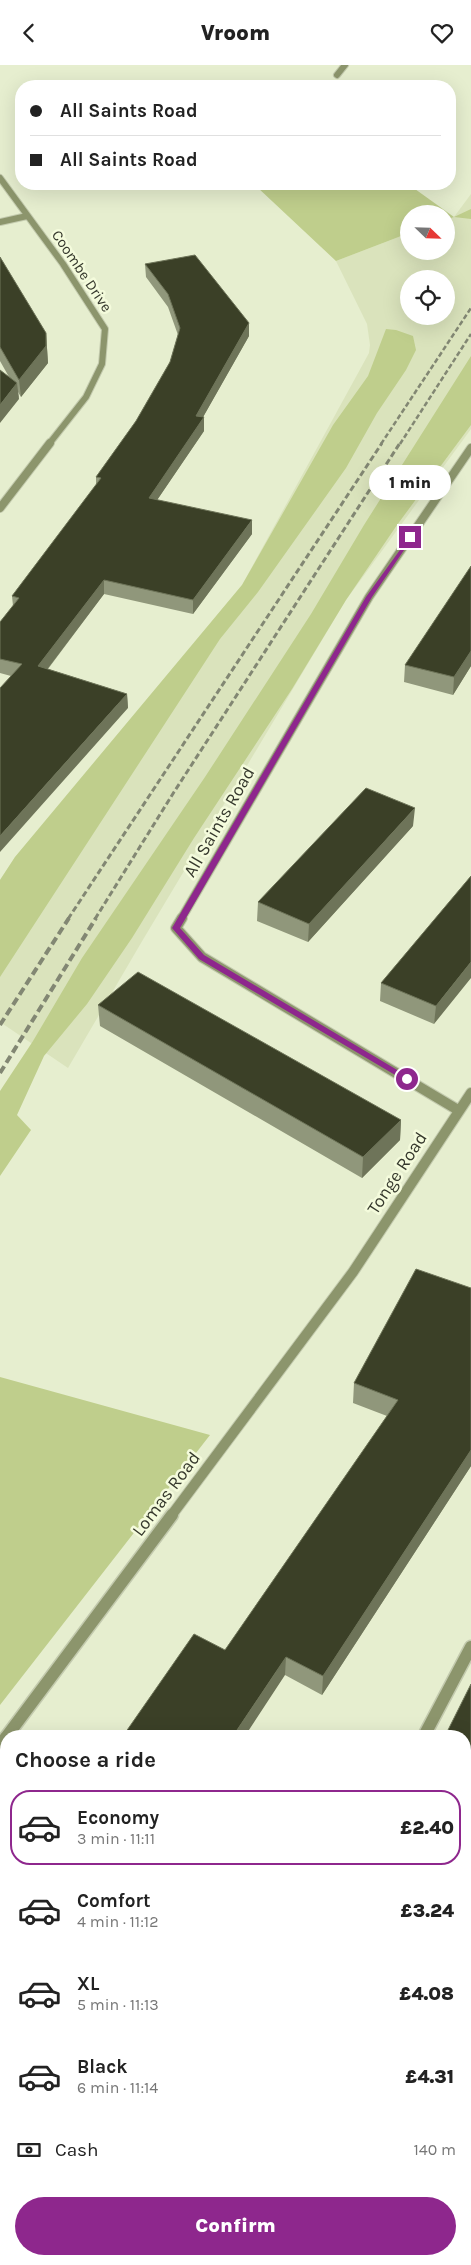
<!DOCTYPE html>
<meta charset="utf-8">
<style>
:root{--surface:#fff;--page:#f2f2f2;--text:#222;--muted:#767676;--line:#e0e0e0;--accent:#8e278d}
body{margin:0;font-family:Karla,sans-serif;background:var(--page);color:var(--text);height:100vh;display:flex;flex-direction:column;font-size:19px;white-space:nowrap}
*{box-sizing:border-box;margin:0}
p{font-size:16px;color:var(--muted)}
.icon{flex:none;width:28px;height:28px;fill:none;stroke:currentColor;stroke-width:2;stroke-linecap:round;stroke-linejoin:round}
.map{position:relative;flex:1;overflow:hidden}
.details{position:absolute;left:0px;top:1665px;width:471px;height:535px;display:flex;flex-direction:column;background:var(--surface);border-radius:20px 20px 0 0;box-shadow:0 5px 20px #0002}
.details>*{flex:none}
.hud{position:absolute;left:15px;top:15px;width:441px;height:110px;border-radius:20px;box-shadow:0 5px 20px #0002;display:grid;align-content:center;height:110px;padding:0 15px;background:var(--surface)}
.needle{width:32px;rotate:113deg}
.tools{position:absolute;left:400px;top:140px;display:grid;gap:10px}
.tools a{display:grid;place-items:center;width:55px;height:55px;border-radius:50%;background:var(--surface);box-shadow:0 5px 20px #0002;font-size:25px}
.end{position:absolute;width:22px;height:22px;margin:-11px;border:6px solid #8e278d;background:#fff;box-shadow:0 0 0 2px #fff}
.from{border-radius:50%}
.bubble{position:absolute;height:35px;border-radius:18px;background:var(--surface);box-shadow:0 5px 20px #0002;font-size:16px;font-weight:800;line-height:35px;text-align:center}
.hud b{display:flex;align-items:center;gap:18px;height:48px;font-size:19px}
.hud b+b{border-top:1px solid var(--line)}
.hud i{width:12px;height:12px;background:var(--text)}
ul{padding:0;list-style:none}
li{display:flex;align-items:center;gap:15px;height:75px;margin:0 10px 8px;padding:0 5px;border:2px solid transparent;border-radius:20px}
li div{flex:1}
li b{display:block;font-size:19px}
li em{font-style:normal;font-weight:800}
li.current{border-color:var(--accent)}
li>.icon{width:45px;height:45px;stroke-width:1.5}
h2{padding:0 15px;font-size:22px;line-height:60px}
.pay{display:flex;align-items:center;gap:12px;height:55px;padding:0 15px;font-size:19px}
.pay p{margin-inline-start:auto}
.action{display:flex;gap:10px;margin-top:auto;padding:10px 15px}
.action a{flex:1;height:58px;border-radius:30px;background:var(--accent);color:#fff;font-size:20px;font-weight:800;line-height:58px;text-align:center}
header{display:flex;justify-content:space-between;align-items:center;height:65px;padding:0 15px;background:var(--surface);font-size:22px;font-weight:800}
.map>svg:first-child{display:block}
.built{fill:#dae3bc;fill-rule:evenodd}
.green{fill:#bfce8c}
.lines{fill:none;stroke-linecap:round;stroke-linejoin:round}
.minor-far3-casing{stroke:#c3caae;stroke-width:8}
.minor-far2-casing{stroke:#c3caae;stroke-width:10}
.minor-far1-casing{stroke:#c3caae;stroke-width:12}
.minor-casing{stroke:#c3caae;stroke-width:15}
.minor-far3{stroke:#8c956c;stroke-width:6}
.minor-far2{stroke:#8c956c;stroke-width:8}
.minor-far1{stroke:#8c956c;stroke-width:10}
.minor{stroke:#8c956c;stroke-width:12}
.rail-far2{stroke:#828773;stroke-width:2.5;stroke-dasharray:5 2.5;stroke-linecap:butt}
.rail-far1{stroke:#828773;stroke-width:3;stroke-dasharray:6 3;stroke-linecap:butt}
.rail{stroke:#828773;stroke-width:4;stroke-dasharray:8 4;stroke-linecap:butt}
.wall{fill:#90977b}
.shaded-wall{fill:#6e7459}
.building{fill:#3b4027;stroke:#6e7459}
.route{fill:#8e278d}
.labels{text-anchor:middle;stroke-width:5;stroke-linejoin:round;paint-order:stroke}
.far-street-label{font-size:15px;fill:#35382c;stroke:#f4fbdc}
.street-label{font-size:18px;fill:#35382c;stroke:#f4fbdc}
</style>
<header><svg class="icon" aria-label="back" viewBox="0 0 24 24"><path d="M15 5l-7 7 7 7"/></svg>Vroom<svg class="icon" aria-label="heart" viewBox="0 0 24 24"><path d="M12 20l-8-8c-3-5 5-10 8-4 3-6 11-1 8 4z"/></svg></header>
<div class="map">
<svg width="471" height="2200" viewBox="0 0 471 2200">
<rect width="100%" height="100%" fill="#e6eecf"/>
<path class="built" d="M471,129v235l-125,171 -205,343 -73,125 -68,-46v-142l15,-23 227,-272 127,-232 1,-8 -3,-21 -31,-63 73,-28v18h37v-31l8,-3zM409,214h37v37h-37z"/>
<path class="green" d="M258,119h150l46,33 17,-8v10l-17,-2 -8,3v-6h-37v19l-73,28 -79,-74z
M386,264l10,1 17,6 3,14 -10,20 -29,43 -31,55 -88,124 -38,47 -220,338v-97l15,-23 227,-272 91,-160 35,-49z
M471,291v69l-74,100 -51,75 -54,89 -98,149 -62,100 -45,66 -43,52 -27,59 14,15 -31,46v-85l33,-50 49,-83 123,-181 106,-163 53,-89z
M0,1312l210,58 -210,270z"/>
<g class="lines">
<defs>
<path id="minor-far3" d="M337,10l8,-10
M0,113l63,86 42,65 -3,35 -16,33 -37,47
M0,157l27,-6"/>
<path id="minor-far2" d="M0,443l50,-65
M181,854l188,-322 102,-149"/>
<path id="minor-far1" d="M182,853l-6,10 26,29 256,153
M171,1451l182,-244 118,-179"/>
<path id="minor" d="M7,1671l165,-221
M424,1671l47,-89
M0,1681l6,-9
M226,2194l2,6"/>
</defs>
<use href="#minor-far3" class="minor-far3-casing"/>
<use href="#minor-far2" class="minor-far2-casing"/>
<use href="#minor-far1" class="minor-far1-casing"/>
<use href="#minor" class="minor-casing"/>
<use href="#minor-far3" class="minor-far3"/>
<use href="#minor-far2" class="minor-far2"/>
<use href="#minor-far1" class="minor-far1"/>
<use href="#minor" class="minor"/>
<path class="rail-far2" d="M381,379l90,-136
M400,379l71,-110"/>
<path class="rail-far1" d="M68,854l314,-476
M95,854l79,-127 226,-349"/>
<path class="rail" d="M0,960l69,-107
M0,1008l96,-155"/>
</g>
<path class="wall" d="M0,192l46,76 2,30 -27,34 -3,-5 1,7 -10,-22 -9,-16z
M145,199l104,59v13l-46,81h1v14l-47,69 95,34 -59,80 -89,-20 -56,75 79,25 1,14 -128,-35v-51l13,-16 -1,-10 84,-111v-8l40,-56 34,-59 8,-27 -10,-28 -22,-30z
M471,501v100l-18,29 -49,-13 1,-17z
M413,761l-105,116 -51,-21 1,-19z
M471,811l-37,148 -54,-23 1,-18z
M98,940l303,115 -1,20 -38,38 -262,-152z
M471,1223v178l-149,229 -37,-20 -60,-25 162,-234 -34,-13 1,-20z
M471,1619v219l-6,-3v-164z
M332,2194h133l6,6h-138z"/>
<path class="shaded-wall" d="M249,258v13l-51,90 6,-9v14l-55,81v-14z
M46,268l2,30 -27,34 -2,-17z
M17,318l2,16 -19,24v-18z
M252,455v14l-59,80v-14z
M104,515v14l-65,86 -1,-14z
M471,586v15l-18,29 1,-18z
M127,629l1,14 -128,144v-16z
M415,743l-2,18 -105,116 1,-18z
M471,897v16l-37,46 2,-18z
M401,1055l-1,20 -38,38 1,-21z
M471,1385v16l-149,229 1,-19z
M286,1592l-1,18 -40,61h-12z
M42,2194l1,6h-26z"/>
<path class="building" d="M195,190l54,68 -53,93 8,1 -55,81 103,22 -59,80 -89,-20 -66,86 89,28 -127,142v-148l22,-24 -22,-5v-37l19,-24 -7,-2 89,-118 -5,-1 40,-56 34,-59 10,-34 -12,-34 -23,-30z
M0,192l46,76v13l-27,34 -19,-33z
M0,305l17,13 -17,22z
M471,501v85l-17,26 -49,-12z
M366,723l49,20 -106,116 -51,-22z
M471,811v86l-35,44 -55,-23z
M138,907l263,148 -38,37 -265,-152z
M416,1204l55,19v162l-148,226 -37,-19 -53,79h-110l71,-102 31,16 173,-250 -44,-17z
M471,1619v202l-6,-2v-148h-20z
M471,1994v206h-133l-2,-6h129v-198z
M6,2104v90h133l1,6h-97l-1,-6 -25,6h-17v-95z"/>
<path class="route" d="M410,471l3,1 -41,60 -192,331 24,27 205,122v4l-2,1 -208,-123 -27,-31 194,-331z"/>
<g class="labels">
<g class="far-street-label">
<text transform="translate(82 206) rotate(56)" y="5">Coombe Drive</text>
</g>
<g class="street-label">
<text transform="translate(219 757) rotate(-60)" y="6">All Saints Road</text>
<text transform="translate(397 1108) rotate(-57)" y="6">Tonge Road</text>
<text transform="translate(166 1429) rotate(-53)" y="6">Lomas Road</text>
</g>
</g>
</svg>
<div class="tools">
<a><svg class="needle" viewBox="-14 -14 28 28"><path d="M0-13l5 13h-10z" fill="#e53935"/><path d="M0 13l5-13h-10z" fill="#767676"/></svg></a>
<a><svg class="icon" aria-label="locate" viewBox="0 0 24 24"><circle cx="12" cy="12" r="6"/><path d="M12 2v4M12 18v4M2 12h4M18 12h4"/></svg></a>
</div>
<i class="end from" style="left:407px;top:1014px"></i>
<i class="end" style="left:410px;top:472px"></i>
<div class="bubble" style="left:369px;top:400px;width:82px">1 min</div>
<div class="hud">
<b><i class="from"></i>All Saints Road</b>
<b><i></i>All Saints Road</b>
</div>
<section class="details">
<h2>Choose a ride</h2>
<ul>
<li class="current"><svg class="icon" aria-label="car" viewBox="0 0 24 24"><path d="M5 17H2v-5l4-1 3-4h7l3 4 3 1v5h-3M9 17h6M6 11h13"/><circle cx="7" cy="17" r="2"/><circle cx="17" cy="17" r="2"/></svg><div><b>Economy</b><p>3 min · 11:11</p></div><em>£2.40</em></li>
<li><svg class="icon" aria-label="car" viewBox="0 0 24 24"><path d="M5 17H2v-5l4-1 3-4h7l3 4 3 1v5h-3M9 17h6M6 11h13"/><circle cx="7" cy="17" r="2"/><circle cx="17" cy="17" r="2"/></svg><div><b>Comfort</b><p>4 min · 11:12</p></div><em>£3.24</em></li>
<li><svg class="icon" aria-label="car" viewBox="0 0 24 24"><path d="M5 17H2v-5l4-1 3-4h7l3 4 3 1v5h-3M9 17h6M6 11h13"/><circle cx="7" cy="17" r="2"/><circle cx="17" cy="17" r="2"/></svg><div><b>XL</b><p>5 min · 11:13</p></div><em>£4.08</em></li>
<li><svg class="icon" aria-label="car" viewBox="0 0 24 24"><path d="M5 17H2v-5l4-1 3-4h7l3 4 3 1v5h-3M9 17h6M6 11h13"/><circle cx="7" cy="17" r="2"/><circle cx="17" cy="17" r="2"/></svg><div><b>Black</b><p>6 min · 11:14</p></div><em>£4.31</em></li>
</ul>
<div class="pay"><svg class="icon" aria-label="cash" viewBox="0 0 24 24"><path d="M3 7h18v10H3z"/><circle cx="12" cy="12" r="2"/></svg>Cash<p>140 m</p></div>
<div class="action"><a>Confirm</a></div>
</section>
</div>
